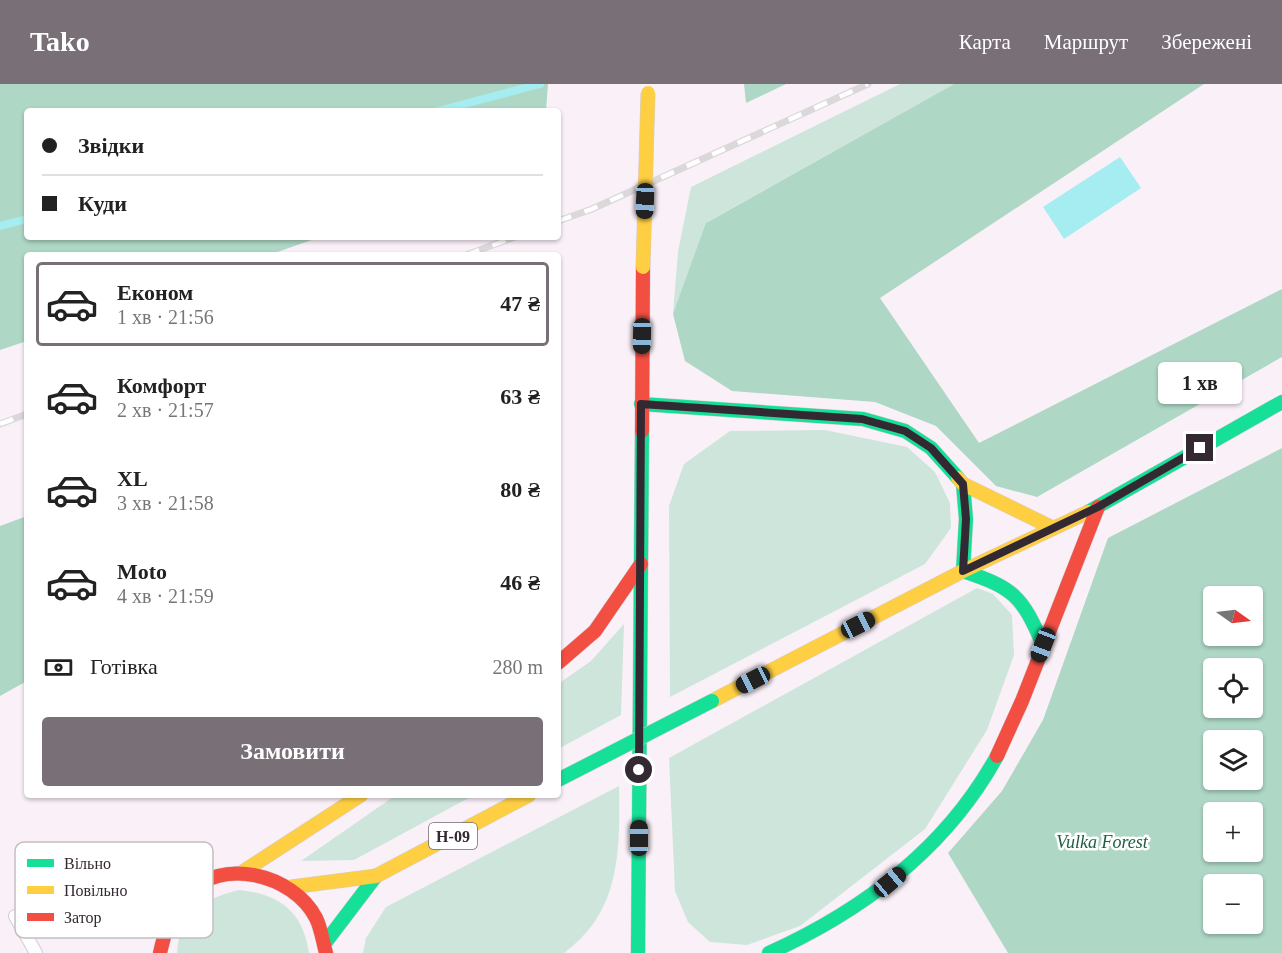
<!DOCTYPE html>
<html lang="uk">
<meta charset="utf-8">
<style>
:root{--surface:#fff;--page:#f6f6f6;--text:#222;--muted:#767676;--line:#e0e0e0;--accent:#796f77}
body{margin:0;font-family:Georgia,serif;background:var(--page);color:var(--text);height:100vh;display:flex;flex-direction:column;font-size:22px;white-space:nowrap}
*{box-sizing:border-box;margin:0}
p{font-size:20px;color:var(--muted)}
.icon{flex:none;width:33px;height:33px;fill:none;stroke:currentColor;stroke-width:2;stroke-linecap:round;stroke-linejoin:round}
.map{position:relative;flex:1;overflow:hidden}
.sheet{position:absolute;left:24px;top:168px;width:537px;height:546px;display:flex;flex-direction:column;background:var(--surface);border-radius:6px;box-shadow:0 2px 4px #0004}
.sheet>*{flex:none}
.guide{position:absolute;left:24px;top:24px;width:537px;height:132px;border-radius:6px;box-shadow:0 2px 4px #0004;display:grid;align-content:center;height:132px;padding:0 18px;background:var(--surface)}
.needle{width:39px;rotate:104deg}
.buttons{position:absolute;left:1203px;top:502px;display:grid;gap:12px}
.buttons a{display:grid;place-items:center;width:60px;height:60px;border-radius:6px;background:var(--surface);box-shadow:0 2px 4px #0004;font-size:30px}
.end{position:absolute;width:27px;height:27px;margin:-14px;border:8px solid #332932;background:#fff;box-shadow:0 0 0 3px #fff}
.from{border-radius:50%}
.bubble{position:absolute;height:42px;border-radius:6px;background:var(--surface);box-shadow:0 2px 4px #0004;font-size:20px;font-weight:800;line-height:42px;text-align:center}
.car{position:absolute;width:18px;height:36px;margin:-18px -9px;border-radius:8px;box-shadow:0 0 4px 2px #0007;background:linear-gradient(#222 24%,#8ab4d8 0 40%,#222 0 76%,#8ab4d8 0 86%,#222 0)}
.guide b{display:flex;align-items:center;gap:21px;height:57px;font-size:22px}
.guide b+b{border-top:2px solid var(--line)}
.guide i{width:15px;height:15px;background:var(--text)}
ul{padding:10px 0 0;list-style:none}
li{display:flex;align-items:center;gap:18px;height:84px;margin:0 12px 9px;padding:0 6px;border:3px solid transparent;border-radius:6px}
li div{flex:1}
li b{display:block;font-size:22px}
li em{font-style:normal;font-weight:800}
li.active{border-color:var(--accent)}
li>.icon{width:54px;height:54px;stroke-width:1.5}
.pay{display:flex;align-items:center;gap:15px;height:66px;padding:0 18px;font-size:22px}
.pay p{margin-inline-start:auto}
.action{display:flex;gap:12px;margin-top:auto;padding:12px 18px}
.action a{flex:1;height:69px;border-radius:6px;background:var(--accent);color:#fff;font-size:24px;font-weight:800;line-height:69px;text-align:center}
header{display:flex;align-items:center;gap:36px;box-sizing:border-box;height:84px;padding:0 30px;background:var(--accent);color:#fff}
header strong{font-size:28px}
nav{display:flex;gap:33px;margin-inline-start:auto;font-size:21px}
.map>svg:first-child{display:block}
.green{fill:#cde5da}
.forest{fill:#aed7c5;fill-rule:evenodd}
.water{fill:#a5edf1}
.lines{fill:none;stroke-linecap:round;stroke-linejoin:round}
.stream{stroke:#a5edf1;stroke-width:8}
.lane-casing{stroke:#d5ccd3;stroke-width:14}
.fast-casing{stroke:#d5ccd3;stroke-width:15}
.slow-casing{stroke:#d5ccd3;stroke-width:15}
.jam-casing{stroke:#d5ccd3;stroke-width:15}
.lane{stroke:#fefdfe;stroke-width:12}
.fast{stroke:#16e098;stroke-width:14}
.slow{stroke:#ffcf43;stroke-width:14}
.jam{stroke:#f24e42;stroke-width:14}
.rail-casing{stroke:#dbd8da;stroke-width:7}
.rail{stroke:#fff;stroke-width:4.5;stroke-dasharray:14;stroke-linecap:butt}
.fast-bridge-casing{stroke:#d5ccd3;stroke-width:15;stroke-linecap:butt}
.slow-bridge-casing{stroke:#d5ccd3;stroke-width:15;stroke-linecap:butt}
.fast-bridge{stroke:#16e098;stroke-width:14}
.slow-bridge{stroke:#ffcf43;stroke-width:14}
.route{stroke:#332932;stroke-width:8}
.labels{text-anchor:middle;stroke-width:5;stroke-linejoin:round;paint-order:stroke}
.shield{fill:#fff;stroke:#706970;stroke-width:1.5}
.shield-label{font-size:16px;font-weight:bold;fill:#332932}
.park-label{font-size:18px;font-style:italic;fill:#205f45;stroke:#fff}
.key{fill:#fff;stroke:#c2bfc2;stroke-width:1.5}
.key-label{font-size:16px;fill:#332932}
</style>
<header>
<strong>Tako</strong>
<nav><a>Карта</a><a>Маршрут</a><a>Збережені</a></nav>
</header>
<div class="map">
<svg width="1282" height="869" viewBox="0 0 1282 869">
<rect width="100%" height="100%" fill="#faf1f8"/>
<path class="green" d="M900,0h54l-245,137 -36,93 5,-62 13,-65z
M825,346l82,17 28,25 15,31 1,25 -26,36 -255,133 -1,-191 15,-42 46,-33z
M977,504l16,6 19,21 2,40 -27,75 -62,99 -125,97 -53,19 -37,-3 -22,-20 -13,-31 -6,-133z
M624,540l-3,91 -63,34v-65l33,-23z
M619,702c1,64 2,126 -55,167h-201l3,-15 20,-31z
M396,711h78l-120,65 -53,1z
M239,806c40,4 64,21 70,63h-132c2,-37 29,-56 62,-63z"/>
<path class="forest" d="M0,0h548l-2,27h-519v126h293l-51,18h-242v86l-27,9z
M744,0h42l-40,19z
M954,0h250l-324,214 99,145 303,-154v68l-245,140 -41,-11 -60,-60 -61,-24 -143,-11 -47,-30 -12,-47 33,-91z
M1282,364v505h-274l-60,-100 54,-62 41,-71 65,-182zM1214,513h38v39h-38zM1214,585h38v39h-38zM1214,657h38v39h-38zM1214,729h38v39h-38zM1214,801h38v39h-38z
M27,432v165l-27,15v-170z"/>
<path class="water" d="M1120,73l21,31 -77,51 -21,-32z"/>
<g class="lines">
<path class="stream" d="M438,27l102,-27
M0,142l27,-7"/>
<defs>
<path id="lane" d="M15,832l21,37"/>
<path id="fast" d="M641,320l222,15 42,12 26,17 27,30
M963,400l3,35 -3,52c51,17 59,25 80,74
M1088,428l194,-110
M325,859l51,-67
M638,869l4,-522
M769,869c95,-43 177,-104 228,-197"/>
<path id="slow" d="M958,394l5,6 90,44
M712,617l251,-130 125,-59
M244,787l117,-76
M291,803l85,-11 153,-81"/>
<path id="jam" d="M642,347l1,-164
M558,579l37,-32 46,-67
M997,672l25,-55 76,-194
M160,869c5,-22 10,-40 26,-58 35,-39 107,-21 130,23 5,10 7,24 10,35"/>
</defs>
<use href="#lane" class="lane-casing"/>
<use href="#fast" class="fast-casing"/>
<use href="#slow" class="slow-casing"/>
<use href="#jam" class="jam-casing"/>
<use href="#lane" class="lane"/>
<use href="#fast" class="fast"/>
<use href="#slow" class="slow"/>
<use href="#jam" class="jam"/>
<defs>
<path id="rail" d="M558,137l34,-12 276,-125
M466,171l49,-18
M0,340l27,-10"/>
</defs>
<use href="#rail" class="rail-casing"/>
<use href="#rail" class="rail"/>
<defs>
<path id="fast-bridge" d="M558,696l154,-79"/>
<path id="slow-bridge" d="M643,183l5,-174"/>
</defs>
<use href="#fast-bridge" class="fast-bridge-casing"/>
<use href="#slow-bridge" class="slow-bridge-casing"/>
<use href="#fast-bridge" class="fast-bridge"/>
<use href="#slow-bridge" class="slow-bridge"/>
</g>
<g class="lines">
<path class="route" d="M639,686l2,-366 221,15 43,12 26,17 32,36 3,35 -3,52 135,-64 102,-59"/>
</g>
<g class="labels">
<rect class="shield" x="429" y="739" width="48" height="26" rx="4.5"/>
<g class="shield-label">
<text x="453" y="758">Н-09</text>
</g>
<g class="park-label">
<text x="1102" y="764">Vulka Forest</text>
</g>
</g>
<rect x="15" y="758" width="198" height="96" rx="9" class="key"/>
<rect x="27" y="775" width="27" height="8" fill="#16e098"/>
<rect x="27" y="802" width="27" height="8" fill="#ffcf43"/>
<rect x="27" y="829" width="27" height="8" fill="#f24e42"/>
<g class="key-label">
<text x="64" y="785">Вільно</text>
<text x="64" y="812">Повільно</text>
<text x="64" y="839">Затор</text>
</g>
</svg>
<div class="buttons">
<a><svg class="needle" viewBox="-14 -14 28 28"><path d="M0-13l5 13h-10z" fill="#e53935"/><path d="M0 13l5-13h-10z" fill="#767676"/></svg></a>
<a><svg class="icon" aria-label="locate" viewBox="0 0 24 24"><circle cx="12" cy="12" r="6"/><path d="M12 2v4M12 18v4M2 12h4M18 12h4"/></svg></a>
<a><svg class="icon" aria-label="layers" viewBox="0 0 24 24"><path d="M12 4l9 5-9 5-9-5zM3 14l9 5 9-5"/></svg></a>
<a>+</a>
<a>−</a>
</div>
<i class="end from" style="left:639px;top:686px"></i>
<i class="end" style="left:1200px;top:364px"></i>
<div class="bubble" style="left:1158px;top:278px;width:84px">1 хв</div>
<i class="car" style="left:645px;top:117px;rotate:182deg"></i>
<i class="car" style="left:642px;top:252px;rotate:181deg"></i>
<i class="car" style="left:858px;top:541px;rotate:63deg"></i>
<i class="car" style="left:1043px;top:561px;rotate:201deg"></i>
<i class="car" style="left:753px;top:596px;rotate:243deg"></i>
<i class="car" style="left:639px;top:754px;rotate:0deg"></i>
<i class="car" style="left:890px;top:798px;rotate:50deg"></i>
<div class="guide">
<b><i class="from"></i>Звідки</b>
<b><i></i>Куди</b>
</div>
<section class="sheet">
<ul>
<li class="active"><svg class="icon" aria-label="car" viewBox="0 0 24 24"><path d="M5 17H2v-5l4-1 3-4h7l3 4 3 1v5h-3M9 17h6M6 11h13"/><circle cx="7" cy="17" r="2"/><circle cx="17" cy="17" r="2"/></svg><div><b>Економ</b><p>1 хв · 21:56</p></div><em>47 ₴</em></li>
<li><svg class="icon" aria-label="car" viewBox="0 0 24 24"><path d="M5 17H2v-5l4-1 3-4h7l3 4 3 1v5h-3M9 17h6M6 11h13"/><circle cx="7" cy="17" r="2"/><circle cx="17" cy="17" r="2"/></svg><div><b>Комфорт</b><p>2 хв · 21:57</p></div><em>63 ₴</em></li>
<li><svg class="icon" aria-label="car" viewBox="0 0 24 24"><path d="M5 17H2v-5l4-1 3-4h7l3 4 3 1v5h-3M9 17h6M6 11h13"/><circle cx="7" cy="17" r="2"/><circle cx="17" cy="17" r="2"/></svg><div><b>XL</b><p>3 хв · 21:58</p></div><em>80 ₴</em></li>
<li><svg class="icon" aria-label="car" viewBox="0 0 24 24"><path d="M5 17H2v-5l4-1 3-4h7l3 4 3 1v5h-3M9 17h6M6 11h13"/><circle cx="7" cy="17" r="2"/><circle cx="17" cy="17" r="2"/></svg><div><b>Moto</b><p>4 хв · 21:59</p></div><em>46 ₴</em></li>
</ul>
<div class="pay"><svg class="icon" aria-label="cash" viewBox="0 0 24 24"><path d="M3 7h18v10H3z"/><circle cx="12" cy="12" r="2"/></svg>Готівка<p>280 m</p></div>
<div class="action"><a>Замовити</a></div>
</section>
</div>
